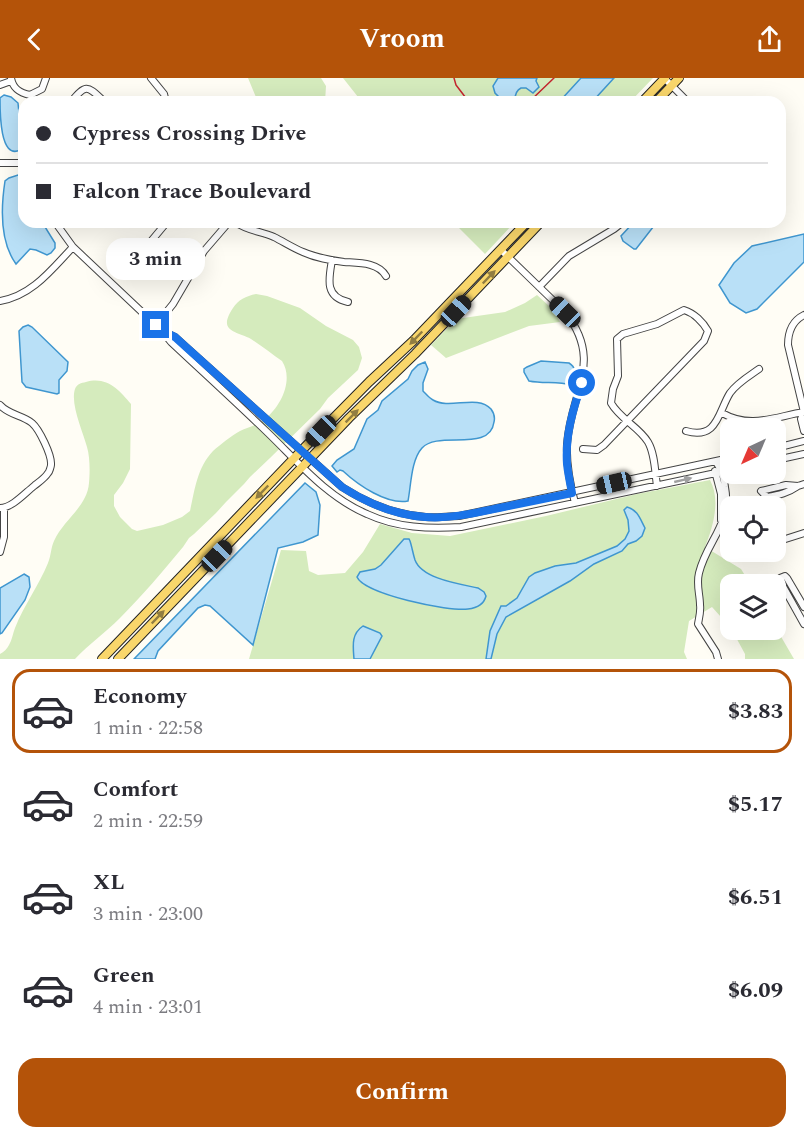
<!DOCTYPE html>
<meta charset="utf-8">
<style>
:root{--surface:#fff;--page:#f2f2f3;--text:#2b2b33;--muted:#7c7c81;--line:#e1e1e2;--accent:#b45309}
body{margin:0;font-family:Spectral,serif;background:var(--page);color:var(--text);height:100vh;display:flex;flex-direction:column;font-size:22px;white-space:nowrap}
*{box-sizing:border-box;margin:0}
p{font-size:20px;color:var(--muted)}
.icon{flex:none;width:33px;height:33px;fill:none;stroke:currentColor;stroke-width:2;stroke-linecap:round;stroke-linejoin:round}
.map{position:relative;height:581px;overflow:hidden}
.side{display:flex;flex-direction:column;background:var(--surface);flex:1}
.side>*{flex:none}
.banner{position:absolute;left:18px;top:18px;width:768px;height:132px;border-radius:18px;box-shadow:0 6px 24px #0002;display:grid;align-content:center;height:132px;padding:0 18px;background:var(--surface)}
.needle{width:39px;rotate:224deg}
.controls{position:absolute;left:720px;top:340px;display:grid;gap:12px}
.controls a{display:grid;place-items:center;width:66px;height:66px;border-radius:12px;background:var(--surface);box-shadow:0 6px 24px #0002;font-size:30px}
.end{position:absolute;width:27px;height:27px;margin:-14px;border:8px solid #1a73e8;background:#fff;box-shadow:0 0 0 3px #fff}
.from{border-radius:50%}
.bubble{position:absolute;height:42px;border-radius:18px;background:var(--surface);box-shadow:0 6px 24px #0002;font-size:20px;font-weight:700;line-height:42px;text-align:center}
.car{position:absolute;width:18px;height:36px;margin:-18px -9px;border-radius:8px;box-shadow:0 0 4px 2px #0007;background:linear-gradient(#222 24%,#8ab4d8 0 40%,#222 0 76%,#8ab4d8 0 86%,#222 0)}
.banner b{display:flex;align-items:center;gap:21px;height:57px;font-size:22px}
.banner b+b{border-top:2px solid var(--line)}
.banner i{width:15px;height:15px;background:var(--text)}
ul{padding:10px 0 0;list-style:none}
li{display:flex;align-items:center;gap:18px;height:84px;margin:0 12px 9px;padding:0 6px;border:3px solid transparent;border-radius:18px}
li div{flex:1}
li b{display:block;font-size:22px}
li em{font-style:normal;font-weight:700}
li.selected{border-color:var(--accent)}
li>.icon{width:54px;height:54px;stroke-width:1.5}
.cta{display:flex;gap:12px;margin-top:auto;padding:12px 18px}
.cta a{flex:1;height:69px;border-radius:18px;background:var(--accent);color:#fff;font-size:24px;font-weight:700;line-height:69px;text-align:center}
header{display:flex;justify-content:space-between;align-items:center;height:78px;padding:0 18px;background:var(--accent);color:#fff;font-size:27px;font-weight:700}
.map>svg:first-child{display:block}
.green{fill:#d5ebbd}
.water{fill:#b9e0f7;stroke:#3f96cf;stroke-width:1.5}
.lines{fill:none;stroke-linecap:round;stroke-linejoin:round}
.minor-casing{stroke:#444;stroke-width:8}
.major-casing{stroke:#222;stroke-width:10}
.minor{stroke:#fff;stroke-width:6}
.major{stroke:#f9d66b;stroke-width:8}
.rail{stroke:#c4262e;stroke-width:1.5}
.oneway{fill:#917d42}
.oneway2{fill:#a0a0a0}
.route{stroke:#1a73e8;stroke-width:8}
</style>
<header><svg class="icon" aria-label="back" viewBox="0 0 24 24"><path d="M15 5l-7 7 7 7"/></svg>Vroom<svg class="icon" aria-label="share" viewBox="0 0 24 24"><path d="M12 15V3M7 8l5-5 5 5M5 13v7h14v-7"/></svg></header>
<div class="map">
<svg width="804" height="581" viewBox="0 0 804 581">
<rect width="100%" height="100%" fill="#fffdf5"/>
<path class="green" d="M248,0h73l5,8 -1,16h-67z
M343,0h310l-23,24h-268z
M453,144h62l-30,32z
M256,216l11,2 33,12 26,18 27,14 6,7 3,11 -4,12 -30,28 -8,11 -50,49 -20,19 -6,7 -18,18 -10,11 -22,21 -5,4 -6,9c-20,24 -40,48 -63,71 -14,14 -31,26 -45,41h-75v-5c4,-2 7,-5 9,-9 3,-5 4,-12 6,-17 9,-23 24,-43 33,-65 3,-7 3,-16 6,-22 10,-22 33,-34 35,-58 1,-11 1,-26 -2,-36 -4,-15 -17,-43 -12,-58 2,-5 6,-6 11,-7 21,-6 33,8 45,22l-1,65 -7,14 -9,12v11l6,11 12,12 5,2 26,-6 19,-8 8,-6c5,-22 7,-43 23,-60 8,-7 18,-15 27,-20 8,-4 18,-6 25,-12 16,-13 29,-39 17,-58 -10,-7 -20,-15 -31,-22 -15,-8 -34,-7 -18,-31 5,-8 13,-12 23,-14z
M537,217l23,21 -2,2 2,4 -31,4 -83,32 -15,-13 25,-26 49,-7 20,-9z
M710,402c11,20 3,47 -5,67l36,22 10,16h-21v42l-18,-20 -23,14 -5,31 3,7h-438l32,-109 25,1 3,20 9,4 27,-2 18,-21 17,-28 32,9 38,3 96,-20 91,-22z
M776,550l18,31h-49v-5l-13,-24h44z"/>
<path class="water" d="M498,0h39l-1,3 3,6 -6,6 -7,-5h-5c-4,2 -6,7 -6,12l-3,2h-8l-9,-9 -2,-7z
M581,0h33l-22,24h-33z
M4,17l7,2 7,6 4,40 -2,7c-20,10 -20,-37 -20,-52z
M18,97l3,1 3,6v40h18l13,21v5l-4,5 -4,2 -11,-5 -6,-1 -14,15c-16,-22 -15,-57 -11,-83l4,-3z
M634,144h23l-21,27h-2l-11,-8 -2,-5z
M804,156v28l-47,47 -11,4 -16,-10 -11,-18 15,-22 18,-17z
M28,247l4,2 36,35 -1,9 -8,9v13l-2,1 -31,-7 -4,-5 -3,-51 4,-4z
M541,283l28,2c8,5 6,11 5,20l-3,2c-13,-4 -28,-1 -42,-4l-5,-9v-3l3,-2z
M425,284l3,7 -5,14v8c3,3 6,7 10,9 17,10 44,-6 58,9 3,4 4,9 3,13 -4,31 -56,8 -72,26 -11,12 -11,38 -14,53 -21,4 -50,-16 -65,-30l-3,-1 -3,2 -5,-6 5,-6 17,-11 13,-30 11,-9 4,-9 26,-22 4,-8 6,-6z
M305,405l11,9 4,13 -2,30 -15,7 -25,6 -25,97 -43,-39 -5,-1 -7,3 -40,43 -3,8h-21z
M627,429c11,3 13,12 18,21l-3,8 -6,5 -8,3 -6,7 -28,13 -24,17 -64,36 -9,17 -6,25h-5l4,-28 11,-25h5l11,-8 12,-21 6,-4 20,-7 21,-3 41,-17 8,-7 4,-8 -1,-11 -4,-10z
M404,461h5l1,2c2,6 3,13 5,19 7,19 45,24 63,28l6,4 2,4c-2,8 -9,12 -18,13 -19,3 -104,-15 -111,-32l3,-5 15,-3 6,-4z
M24,496l5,3 1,10 -5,13 -23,33 -2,1v-46z
M363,548l17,7 2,3 -12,23h-16c-1,-13 -3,-25 9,-33z"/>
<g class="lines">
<defs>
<path id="minor" d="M11,0c2,11 9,15 19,17l12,-6 4,-11
M151,0l13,16 2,8
M665,1l23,23
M0,7l11,-4
M71,24c16,-20 17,-15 34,0
M0,85h24
M55,144l18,25 89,84 9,11c32,30 65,60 97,91 30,29 59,64 99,81 30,14 62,15 94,13l269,-57
M235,144c13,9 25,9 39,15 10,5 19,11 29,15 13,6 27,8 41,10 14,1 34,0 42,14
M501,172l64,62c39,49 6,79 2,132 -1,20 3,40 8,59
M137,180l30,-36
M332,182c-3,18 -8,37 16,42
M539,209l30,-31 45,-27 9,-7
M0,223c32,-5 52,-32 73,-54
M804,237c-12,6 -16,17 -16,30l16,67
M156,247l17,-21 31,-53 25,-29
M165,254l10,5 11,10 156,140c25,16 54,28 84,30 10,1 22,-1 33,-1l271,-58
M0,327c9,10 22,10 32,18 7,6 20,32 19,42 0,1 -2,8 -3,8 -3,5 -9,9 -14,13 -9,7 -22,22 -34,22
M804,334l-3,7 3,12
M722,335c28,16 52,4 82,-1
M686,353c32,9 32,-19 44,-38 7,-10 19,-17 29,-24
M776,370l28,-7
M583,371l14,1 7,-5 100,-104 4,-10c-5,-9 -14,-18 -24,-21l-27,14 -34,10 -6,5 1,37 -5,13 -2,14c9,16 28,24 37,39 7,12 7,30 9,44
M776,382l28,-6
M716,384c6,8 8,15 9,25 7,38 -18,53 -26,86 -3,12 1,21 1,32 1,6 -1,13 -2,19l18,28 2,7
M715,393l6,23v26
M798,408c-10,7 -19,9 -31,11l-6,-6 25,-6 12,1 6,-2
M727,457l3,2
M776,464l28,-9
M0,474l4,-15v-28
M804,529l-17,-29 -2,-2 -5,2v3l24,43"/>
<path id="major" d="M642,24l23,-24
M656,24l23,-24
M102,581l200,-209 67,-68 44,-41 114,-119
M118,581l231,-241 66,-64 126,-132"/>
</defs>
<use href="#minor" class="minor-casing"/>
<use href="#major" class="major-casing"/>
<use href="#minor" class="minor"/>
<use href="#major" class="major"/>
<path class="rail" d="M454,0l2,7 13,17
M529,24l25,-24"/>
</g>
<defs><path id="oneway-solid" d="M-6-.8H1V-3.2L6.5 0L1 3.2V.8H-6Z" transform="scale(1.5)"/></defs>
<g class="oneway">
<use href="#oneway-solid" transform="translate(489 199) rotate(-46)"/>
<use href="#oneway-solid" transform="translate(416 260) rotate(134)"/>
<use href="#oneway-solid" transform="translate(352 338) rotate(-45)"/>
<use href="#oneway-solid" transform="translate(262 414) rotate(134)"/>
<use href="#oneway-solid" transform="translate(158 539) rotate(-46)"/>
</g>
<use class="oneway2" href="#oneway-solid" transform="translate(683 402) rotate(-13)"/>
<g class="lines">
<path class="route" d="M156,247l6,6 13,6 11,10 156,140c25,16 53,28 83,30 25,2 50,-4 74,-9 24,-5 49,-10 73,-15 -2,-10 -4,-20 -5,-29 -2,-28 6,-55 15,-81"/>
</g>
</svg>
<div class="controls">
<a><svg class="needle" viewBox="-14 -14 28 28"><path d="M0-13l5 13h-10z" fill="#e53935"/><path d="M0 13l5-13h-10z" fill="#7c7c81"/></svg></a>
<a><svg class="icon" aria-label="locate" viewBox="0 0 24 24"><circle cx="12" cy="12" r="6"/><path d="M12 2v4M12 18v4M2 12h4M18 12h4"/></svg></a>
<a><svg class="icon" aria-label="layers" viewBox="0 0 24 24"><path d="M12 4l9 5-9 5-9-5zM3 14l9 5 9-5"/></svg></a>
</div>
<i class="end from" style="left:582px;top:305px"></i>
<i class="end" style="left:156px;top:247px"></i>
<div class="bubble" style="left:106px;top:160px;width:99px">3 min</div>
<i class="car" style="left:456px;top:233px;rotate:43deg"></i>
<i class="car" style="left:565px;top:234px;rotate:314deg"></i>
<i class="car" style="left:321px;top:353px;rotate:224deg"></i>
<i class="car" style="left:614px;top:405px;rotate:257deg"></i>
<i class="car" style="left:217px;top:478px;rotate:44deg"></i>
<div class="banner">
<b><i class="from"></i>Cypress Crossing Drive</b>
<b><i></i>Falcon Trace Boulevard</b>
</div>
</div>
<section class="side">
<ul>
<li class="selected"><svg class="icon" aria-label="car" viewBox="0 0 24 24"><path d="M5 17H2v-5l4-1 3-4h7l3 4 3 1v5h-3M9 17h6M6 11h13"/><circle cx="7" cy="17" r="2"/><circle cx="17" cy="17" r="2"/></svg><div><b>Economy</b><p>1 min · 22:58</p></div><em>$3.83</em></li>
<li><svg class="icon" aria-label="car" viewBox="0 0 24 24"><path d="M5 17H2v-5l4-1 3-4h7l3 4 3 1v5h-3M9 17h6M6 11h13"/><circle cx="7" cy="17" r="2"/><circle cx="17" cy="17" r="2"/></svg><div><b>Comfort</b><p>2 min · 22:59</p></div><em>$5.17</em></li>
<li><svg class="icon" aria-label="car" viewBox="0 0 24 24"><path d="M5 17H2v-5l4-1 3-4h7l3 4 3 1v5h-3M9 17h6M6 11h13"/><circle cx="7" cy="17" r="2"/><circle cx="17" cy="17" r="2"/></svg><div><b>XL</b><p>3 min · 23:00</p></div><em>$6.51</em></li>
<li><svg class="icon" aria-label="car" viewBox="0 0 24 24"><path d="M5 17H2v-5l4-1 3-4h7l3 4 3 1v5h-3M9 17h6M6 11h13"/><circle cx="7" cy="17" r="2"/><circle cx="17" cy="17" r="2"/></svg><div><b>Green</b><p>4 min · 23:01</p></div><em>$6.09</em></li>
</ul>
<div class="cta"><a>Confirm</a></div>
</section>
